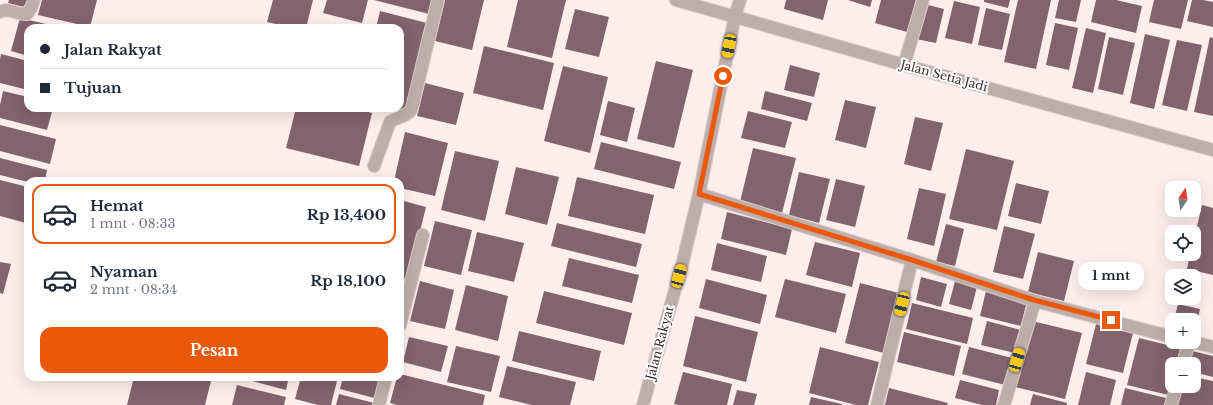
<!DOCTYPE html>
<html lang="id">
<meta charset="utf-8">
<style>
:root{--surface:#fff;--page:#f6f6f7;--text:#1f2937;--muted:#747a83;--line:#e0e1e3;--accent:#ea580c}
body{margin:0;font-family:"Libre Baskerville",serif;background:var(--page);color:var(--text);height:100vh;display:flex;flex-direction:column;font-size:15px;white-space:nowrap}
*{box-sizing:border-box;margin:0}
p{font-size:13px;color:var(--muted)}
.icon{flex:none;width:22px;height:22px;fill:none;stroke:currentColor;stroke-width:2;stroke-linecap:round;stroke-linejoin:round}
.map{position:relative;flex:1;overflow:hidden}
.details{position:absolute;left:24px;top:177px;width:380px;height:204px;display:flex;flex-direction:column;background:var(--surface);border-radius:12px;box-shadow:0 4px 16px #0002}
.details>*{flex:none}
.guide{position:absolute;left:24px;top:24px;width:380px;height:88px;border-radius:12px;box-shadow:0 4px 16px #0002;display:grid;align-content:center;height:88px;padding:0 16px;background:var(--surface)}
.needle{width:26px;rotate:13deg}
.fabs{position:absolute;left:1165px;top:181px;display:grid;gap:8px}
.fabs a{display:grid;place-items:center;width:36px;height:36px;border-radius:8px;background:var(--surface);box-shadow:0 4px 16px #0002;font-size:20px}
.end{position:absolute;width:18px;height:18px;margin:-9px;border:5px solid #ea580c;background:#fff;box-shadow:0 0 0 2px #fff}
.from{border-radius:50%}
.bubble{position:absolute;height:28px;border-radius:12px;background:var(--surface);box-shadow:0 4px 16px #0002;font-size:13px;font-weight:700;line-height:28px;text-align:center}
.car{position:absolute;width:12px;height:24px;margin:-12px -6px;border-radius:5px;box-shadow:0 0 3px 1px #0007;background:linear-gradient(#f5c518 24%,#345 0 40%,#f5c518 0 76%,#345 0 86%,#f5c518 0)}
.guide b{display:flex;align-items:center;gap:14px;height:38px;font-size:15px}
.guide b+b{border-top:1px solid var(--line)}
.guide i{width:10px;height:10px;background:var(--text)}
ul{padding:7px 0 0;list-style:none}
li{display:flex;align-items:center;gap:12px;height:60px;margin:0 8px 6px;padding:0 8px;border:2px solid transparent;border-radius:12px}
li div{flex:1}
li b{display:block;font-size:15px}
li em{font-style:normal;font-weight:700}
li.current{border-color:var(--accent)}
li>.icon{width:36px;height:36px;stroke-width:1.5}
.primary-button{display:flex;gap:8px;margin-top:auto;padding:8px 16px}
.primary-button a{flex:1;height:46px;border-radius:12px;background:var(--accent);color:#fff;font-size:16px;font-weight:700;line-height:46px;text-align:center}
.map>svg:first-child{display:block}
.building{fill:#83636d}
.lines{fill:none;stroke-linecap:round;stroke-linejoin:round}
.minor-casing{stroke:#dacaca;stroke-width:14}
.minor{stroke:#bdaea9;stroke-width:12}
.route{stroke:#ea580c;stroke-width:5}
.labels{text-anchor:middle;stroke-width:4;stroke-linejoin:round;paint-order:stroke}
.street-label{font-size:12px;fill:#392b2b;stroke:#fefefe}
</style>
<div class="map">
<svg width="1213" height="405" viewBox="0 0 1213 405">
<rect width="100%" height="100%" fill="#fdeded"/>
<path class="building" d="M9,0h21l-2,8 -20,-5z
M42,0h55l-7,27 -52,-12z
M273,0h40l-7,28h-13l-26,-6z
M327,0h41l-6,23 -39,-10z
M374,0h58l-3,14z
M445,0h39l-12,50 -37,-9z
M518,0h48l-14,58 -45,-11z
M786,0h42l-5,20 -39,-11z
M848,0h24l-2,7z
M881,0h35l-9,32 -32,-9z
M984,0h26l-2,8 -24,-6z
M1018,0h33l-15,69 -32,-7z
M1059,0h22l-5,22 -21,-4z
M1096,0h20l26,6 -6,27 -45,-11z
M1154,0h34l-7,29 -32,-7z
M1192,0h11l10,2v25l-26,-6z
M954,1l26,6 -8,37 -27,-6z
M924,4l20,5 -8,34 -20,-4z
M986,8l24,6 -8,36 -24,-5z
M575,9l34,8 -10,40 -34,-8z
M380,11l47,12 -22,89 -13,-3 8,-1v-80h-24z
M20,18l39,9v1h-31v28l-17,-5z
M1055,23l23,5 -9,42 -23,-5z
M1086,28l20,5 -13,60 -21,-5z
M1145,34l25,6 -16,69 -24,-6z
M1109,37l26,6 -12,52 -25,-6z
M1210,37l3,1v78l-19,-4z
M1177,40l25,5 -15,66 -25,-6z
M484,46l70,17 -11,47 -70,-17z
M1,54l27,7v29l-28,-7v-23z
M656,61l37,9 -19,78 -37,-9z
M790,65l30,8 -6,24 -30,-7z
M563,66l45,11 -18,76 -46,-12z
M425,83l39,10 -8,32 -39,-9z
M3,91l25,6v11h25l-6,22 -47,-12v-13z
M765,91l47,12 -5,18 -46,-12z
M845,100l31,7 -10,41 -31,-8z
M608,101l27,7 -8,34 -27,-7z
M296,108h57l19,5 -13,53 -73,-18z
M748,111l44,11 -7,26 -44,-10z
M915,117l28,6 -12,48 -27,-7z
M0,125l56,14 -6,25 -50,-13z
M405,132l43,11 -13,53 -35,-8v-7h-6z
M601,142l80,20 -7,27 -80,-20z
M753,148l43,10 -14,55 -42,-11z
M966,149l48,12 -17,69 -48,-11z
M455,151l44,10 -14,60 -44,-11z
M0,158l47,12 -2,11 -17,1 -28,-7z
M516,167l43,10 -12,48 -42,-11z
M799,172l31,7 -11,44 -30,-8z
M577,177l77,18 -9,39 -77,-18z
M836,179l29,7 -10,41 -29,-7z
M0,180l28,7v25l-2,11 -26,-7z
M1016,183l33,8 -8,33 -33,-8z
M919,188l27,6 -12,52 -27,-7z
M400,200l26,7 -18,73 -8,-2z
M1202,205l11,3v67l-26,-6 3,-15h4v-15z
M727,212l65,17 -6,26 -65,-16z
M435,221l37,9 -11,45 -37,-9z
M557,223l85,21 -6,23 -85,-21z
M946,224l18,5 -9,37 -19,-4z
M1004,226l31,8 -12,45 -30,-7z
M477,232l47,11 -10,39 -46,-11z
M815,242l45,11 -8,34 -46,-12z
M717,243l50,13 -6,26 -50,-12z
M1038,252l36,9 -10,40 -36,-9z
M569,258l70,17 -7,28 -70,-17z
M0,262l11,2 -8,30 -3,-1z
M921,277l26,7 -6,23 -25,-7z
M706,279l61,16 -7,29 -61,-16z
M785,279l61,15 -10,39 -61,-16z
M420,281l34,9 -9,39 -35,-8z
M955,281l22,6 -6,23 -22,-6z
M860,283l39,10 -15,60 -39,-10z
M466,285l42,11 -10,45 -43,-11z
M544,291l88,22 -8,32 -88,-22z
M986,291l41,10 -6,25 -41,-10z
M912,303l61,15 -6,26 -61,-15z
M1178,304l22,5 -5,24 -1,-13h-20z
M695,316l63,16 -12,50 -63,-16z
M987,321l34,9 -6,23 -34,-8z
M1032,321l50,12 -17,66 -50,-12z
M1096,324l37,9 -10,40 -37,-9z
M519,331l82,20 -7,30 -82,-20z
M904,332l57,14 -7,30 -57,-14z
M409,337l39,9 -7,26 -38,-10z
M1139,338l41,10 -4,16h-4v15l-4,16 -41,-10z
M456,346l44,10 -9,36 -44,-10z
M820,347l59,15 -11,43h-12l-47,-12z
M969,347l43,11 -7,27 -43,-11z
M1192,351l21,5v21l-19,-5v-8h-5z
M507,366l69,16 -6,23h-38l-33,-8z
M683,372l49,12 -5,21h-48l-5,-1z
M1086,372l30,8 -6,25h-32z
M400,374l85,21 -2,10h-86l-7,-2 7,-26h3z
M134,377h78l-7,28h-78z
M237,377h52l-3,13z
M301,377h37l-7,28h-13l-23,-6z
M343,377h37l-6,21 -34,-9z
M1194,377l19,4v24h-35l4,-19h12z
M960,380l39,10 -3,15h-14l-27,-7z
M237,385l49,12 -2,8h-52z
M889,388l59,15 -1,2h-62z
M1125,388l41,10 -2,7h-43z
M737,390l20,4 -3,11h-21z
M339,394l35,9v2h-38z
M1033,394l34,9v2h-37z
M811,397l31,7v1h-33z"/>
<g class="lines">
<defs>
<path id="minor" d="M676,0l228,65 309,85
M0,12c8,-5 18,3 27,2l4,-6 3,-8
M904,65l19,-65
M374,166l16,-44c7,-5 19,-6 22,-14l26,-108
M699,194l213,66 123,41 137,36
M400,325l23,-90
M1193,342l20,5
M1183,364l6,-22
M379,405l7,-28
M643,405l40,-144 16,-67 36,-178 5,-16
M877,405l35,-145
M1004,405l31,-104
M1171,405l6,-19"/>
</defs>
<use href="#minor" class="minor-casing"/>
<use href="#minor" class="minor"/>
</g>
<g class="lines">
<path class="route" d="M723,76l-24,118 213,66 122,40 77,20"/>
</g>
<g class="labels">
<g class="street-label">
<text transform="translate(944 76) rotate(15)" y="4">Jalan Setia Jadi</text>
<text transform="translate(660 343) rotate(-75)" y="4">Jalan Rakyat</text>
</g>
</g>
</svg>
<div class="fabs">
<a><svg class="needle" viewBox="-14 -14 28 28"><path d="M0-13l5 13h-10z" fill="#e53935"/><path d="M0 13l5-13h-10z" fill="#747a83"/></svg></a>
<a><svg class="icon" aria-label="locate" viewBox="0 0 24 24"><circle cx="12" cy="12" r="6"/><path d="M12 2v4M12 18v4M2 12h4M18 12h4"/></svg></a>
<a><svg class="icon" aria-label="layers" viewBox="0 0 24 24"><path d="M12 4l9 5-9 5-9-5zM3 14l9 5 9-5"/></svg></a>
<a>+</a>
<a>−</a>
</div>
<i class="end from" style="left:723px;top:76px"></i>
<i class="end" style="left:1111px;top:320px"></i>
<div class="bubble" style="left:1078px;top:262px;width:66px">1 mnt</div>
<i class="car" style="left:729px;top:46px;rotate:191deg"></i>
<i class="car" style="left:679px;top:276px;rotate:15deg"></i>
<i class="car" style="left:902px;top:304px;rotate:194deg"></i>
<i class="car" style="left:1017px;top:360px;rotate:16deg"></i>
<div class="guide">
<b><i class="from"></i>Jalan Rakyat</b>
<b><i></i>Tujuan</b>
</div>
<section class="details">
<ul>
<li class="current"><svg class="icon" aria-label="car" viewBox="0 0 24 24"><path d="M5 17H2v-5l4-1 3-4h7l3 4 3 1v5h-3M9 17h6M6 11h13"/><circle cx="7" cy="17" r="2"/><circle cx="17" cy="17" r="2"/></svg><div><b>Hemat</b><p>1 mnt · 08:33</p></div><em>Rp 13,400</em></li>
<li><svg class="icon" aria-label="car" viewBox="0 0 24 24"><path d="M5 17H2v-5l4-1 3-4h7l3 4 3 1v5h-3M9 17h6M6 11h13"/><circle cx="7" cy="17" r="2"/><circle cx="17" cy="17" r="2"/></svg><div><b>Nyaman</b><p>2 mnt · 08:34</p></div><em>Rp 18,100</em></li>
</ul>
<div class="primary-button"><a>Pesan</a></div>
</section>
</div>
